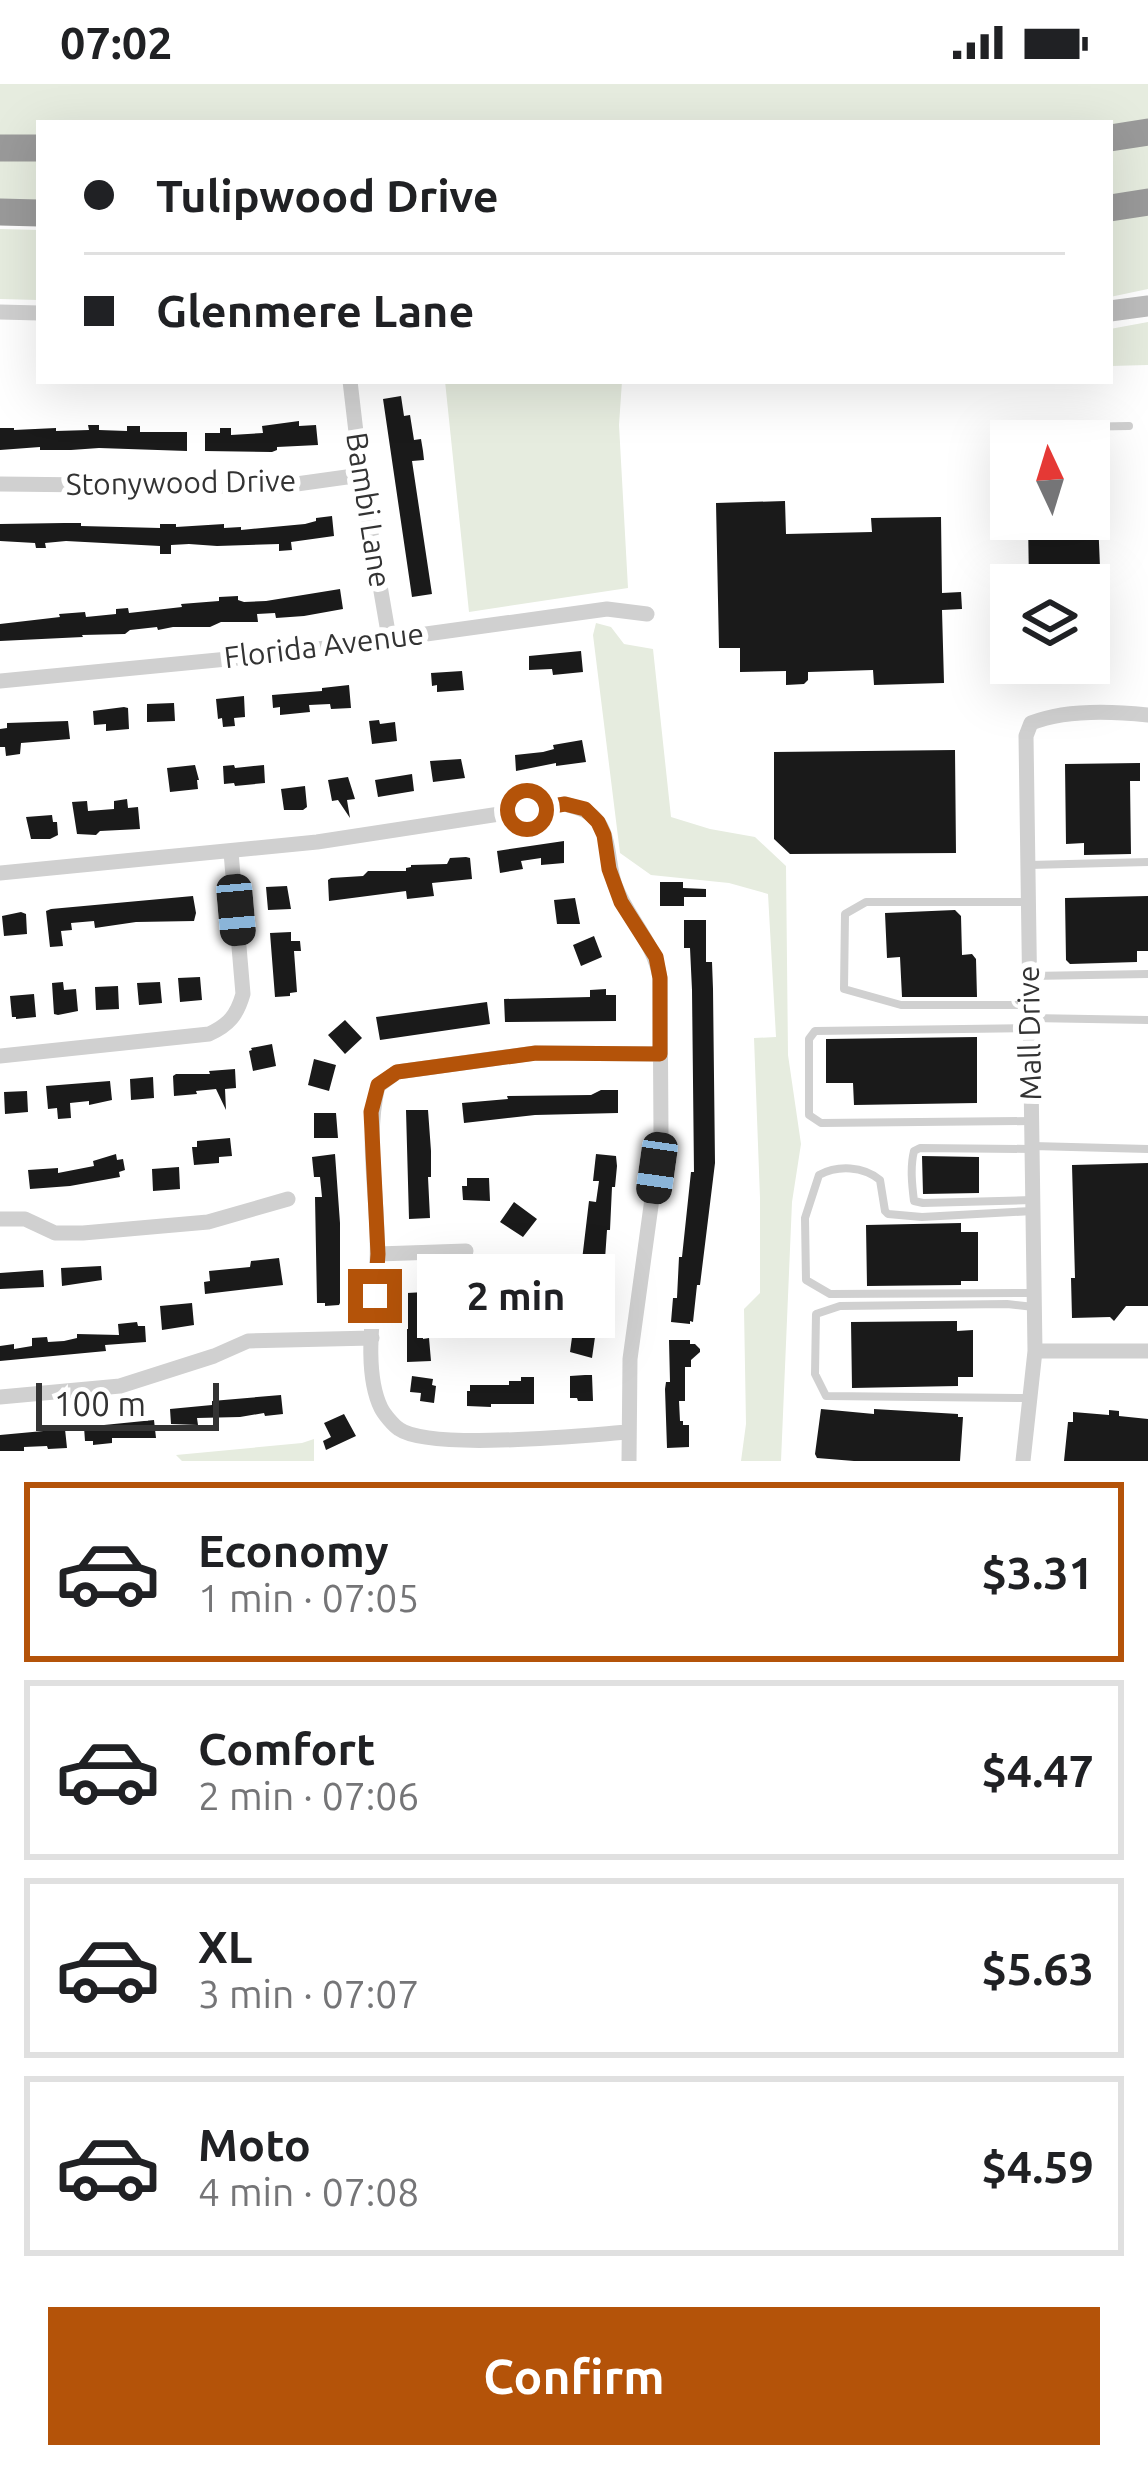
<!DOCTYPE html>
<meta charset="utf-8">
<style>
:root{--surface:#fff;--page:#f6f6f6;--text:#202124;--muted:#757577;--line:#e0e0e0;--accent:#b45309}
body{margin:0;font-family:Ubuntu,sans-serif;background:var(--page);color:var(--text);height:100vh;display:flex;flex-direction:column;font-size:45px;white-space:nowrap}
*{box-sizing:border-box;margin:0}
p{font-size:39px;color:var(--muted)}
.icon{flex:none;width:66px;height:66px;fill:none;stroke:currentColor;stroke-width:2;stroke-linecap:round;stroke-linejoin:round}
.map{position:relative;height:1377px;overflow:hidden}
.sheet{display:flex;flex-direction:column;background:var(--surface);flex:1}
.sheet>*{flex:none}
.banner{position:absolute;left:36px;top:36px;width:1077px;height:264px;border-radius:0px;box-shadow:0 12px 48px #0002;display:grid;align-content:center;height:264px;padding:0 48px;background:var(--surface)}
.needle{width:78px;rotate:356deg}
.controls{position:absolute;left:990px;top:336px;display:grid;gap:24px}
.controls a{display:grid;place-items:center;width:120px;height:120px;border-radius:0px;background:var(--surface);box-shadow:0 12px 48px #0002;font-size:60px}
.scale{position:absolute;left:36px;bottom:30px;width:183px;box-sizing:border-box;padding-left:12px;border:6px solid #333;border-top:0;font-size:33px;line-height:42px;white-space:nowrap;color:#333;-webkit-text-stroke:9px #fff;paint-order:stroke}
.end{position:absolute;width:54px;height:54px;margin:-27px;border:15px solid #b45309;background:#fff;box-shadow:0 0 0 6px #fff}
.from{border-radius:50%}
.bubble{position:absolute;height:84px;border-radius:0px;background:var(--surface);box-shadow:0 12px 48px #0002;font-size:39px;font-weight:700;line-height:84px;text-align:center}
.car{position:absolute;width:36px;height:72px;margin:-36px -18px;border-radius:15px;box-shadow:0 0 9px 3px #0007;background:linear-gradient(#222 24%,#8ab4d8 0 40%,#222 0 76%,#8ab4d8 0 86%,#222 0)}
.banner b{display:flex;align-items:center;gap:42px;height:114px;font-size:45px}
.banner b+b{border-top:3px solid var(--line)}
.banner i{width:30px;height:30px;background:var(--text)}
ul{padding:21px 0 0;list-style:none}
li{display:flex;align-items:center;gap:36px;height:180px;margin:0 24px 18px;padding:0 24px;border:6px solid var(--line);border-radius:0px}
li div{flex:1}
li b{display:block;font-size:45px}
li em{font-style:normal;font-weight:700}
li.active{border-color:var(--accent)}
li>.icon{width:108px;height:108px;stroke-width:1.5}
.cta{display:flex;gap:24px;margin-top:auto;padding:24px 48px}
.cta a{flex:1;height:138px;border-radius:0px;background:var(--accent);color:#fff;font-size:48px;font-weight:700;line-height:138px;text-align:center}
.status{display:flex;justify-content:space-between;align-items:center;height:84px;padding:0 60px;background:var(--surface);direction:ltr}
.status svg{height:33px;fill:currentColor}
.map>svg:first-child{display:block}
.green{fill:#e6ecdf}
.building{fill:#1a1a1a}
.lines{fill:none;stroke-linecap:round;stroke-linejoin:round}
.lane{stroke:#d0d0d0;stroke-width:8}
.street{stroke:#d0d0d0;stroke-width:15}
.secondary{stroke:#bdbdbd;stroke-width:21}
.highway{stroke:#9a9a9a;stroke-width:27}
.route{stroke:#b45309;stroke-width:15}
.labels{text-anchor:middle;stroke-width:12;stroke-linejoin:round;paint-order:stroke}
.street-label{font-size:30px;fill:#333;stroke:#fff}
</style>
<div class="status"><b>07:02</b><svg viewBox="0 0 49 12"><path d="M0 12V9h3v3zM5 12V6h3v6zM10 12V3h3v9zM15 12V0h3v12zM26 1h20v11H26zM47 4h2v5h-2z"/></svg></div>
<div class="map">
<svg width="1148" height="1377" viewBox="0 0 1148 1377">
<rect width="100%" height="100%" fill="#fff"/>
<path class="green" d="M0,0h1148v41l-38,6v-8h-1071v18h-39z
M1148,59v50l-38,5v-49z
M0,73l39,1v46h-39z
M1148,127v78l-38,8v-80z
M0,145l39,1v70l-39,-1z
M1148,238v43l-38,1v-37z
M445,297h177l-3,44 9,163 -159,24z
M596,539l15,4 13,17 29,5 18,168 39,12 45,8 31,29 2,189 13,89 -9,58 -11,259h-40l5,-37 -2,-115 16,-16v-95l-6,-160 22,-1 -8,-143 -39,-11 -78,-8 -31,-22 -27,-218z
M314,1355v22h-132l-6,-6 126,-12z"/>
<path class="building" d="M401,312l3,20 6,-1 4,25 7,-1 2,12 1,9 -12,1 20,133 -20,3 -29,-198z
M299,337v5l17,-1 2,20 -41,2v3l-5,2 -67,-1v-18h15v-5h11v7l32,-2 -1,-7z
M88,341h11v5l28,1v-5h13v6h47v19l-88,-3 -28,2h-31v-3l-40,3v-22h14v2l42,-2v3l33,-1z
M785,417l1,33 86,-2 -1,-14 70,-1 1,76 19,-1 1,17 -20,1 2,73 -70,2 -1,-15 -65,2v8l-4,4 -18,1v-14l-46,1v-24h-21l-3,-145z
M332,432l2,20 -43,6 1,8 -13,1v-7l-62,2 -28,-2 -18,1v9h-11v-8l-94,-5 -21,2 1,5h-10l-1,-5 -35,-2v-17l64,-1h17v3l79,2v-4h16v3l48,-3v4l17,-1v3l64,-6 11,-3v-3z
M1028,435h70l4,97h-4l1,47 -10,9v-87h-60z
M340,505l3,20 -39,7 -28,2 -1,-5 -18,1 1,8h-37l-11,5h-37l-15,3 -1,-3 -27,3 -5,4 -43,1 1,2 -83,4v-17l60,-7 -1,-3 26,-2 1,5 30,-3v-5l12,-1 1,5 53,-6 -1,-3 38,-3v-4l19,-1v4l6,2 22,-1z
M581,567l2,21 -30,3 -1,-6 -23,1v-14z
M462,587l2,19 -27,2v-7l-5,1 -1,-13z
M349,601l2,23 -20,1 -1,-5 -21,1 1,7 -30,3v-8l-7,1 -1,-13 50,-4v-3z
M244,612l1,21 -11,1 1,8 -12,1 -1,-9 -4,1 -2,-20z
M174,619l1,18 -28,1v-18z
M124,623l4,1 1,21 -23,2v-7l-12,1 -1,-14z
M379,636l1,4 15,-2 2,19 -25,3 -3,-23z
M68,637l2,18 -49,4 -1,11 -14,2 -1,-9h-5v-18l7,-1v-5z
M582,656l4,22 -30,4v-3l-40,8 -1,-16 28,-3 11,-3 -1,-4z
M955,666l1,103 -166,1 -16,-15v-87z
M461,675l4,19 -32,4 -3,-21z
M1140,679v18h-10l1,73 -47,1v-12l-18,1 -1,-80z
M195,681l4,15h-2l1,9 -28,3 -3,-24z
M234,681l1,3 29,-3 1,18 -30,3 -1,-3 -10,1 -1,-18z
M412,690l2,17 -36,6 -3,-17z
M348,693l7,22 -8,1 3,18 -12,-18 -6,1 -4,-21z
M305,702l2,21 -4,3h-19l-3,-21z
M127,715l1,9 10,-1 2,22 -40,2 -4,4 -19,-1 -5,-32 15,-1 1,10 26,-2v-8z
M52,731l1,7h4l1,13 -8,4h-19l-5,-22z
M564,757v22l-23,2v-7l-20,3 2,8 -23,4 -3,-22z
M466,773l4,1 2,21 -40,4 2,13 -27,3 -1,-8 -77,10 -1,-21 3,-2 32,-2 5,-5h38v-3l5,-1v-2l36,-1 3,-6z
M660,798h23v6l23,1v8h-22v9h-24z
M287,802l4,23 -23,1 -2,-23z
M193,812l3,17 -2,8 -58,1 -41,6 -1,-7 -23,2 1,7 -11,1 2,15 -13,1 -4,-36 5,-2z
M1148,812v55h-11v11l-67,2 -4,-4 -1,-62z
M575,814l5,26h-23l-3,-24z
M955,826l6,6 1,39 10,-1 4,5 1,38h-75l-2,-40 -13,1 -2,-45z
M21,828l5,2 1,20 -23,2 -2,-20z
M684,836h22v42h6l1,27 2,174 -15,122h-3l-4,37 -3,-1v3l-19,-2 2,-24h4l2,-41h3l9,-85h3l-2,-182 -2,-42h-6z
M291,848v9h9l1,10h-7l3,41 -7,1v3l-15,1 -5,-64z
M594,852l8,21 -21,9 -8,-21z
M200,893l2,23 -22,2 -2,-24z
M63,898l1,8 12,-1 2,22 -20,4 -4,-1 -2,-31z
M160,898l2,21 -23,2 -2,-22z
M118,902l1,23 -23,1 -1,-23z
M606,905v6h10v26l-111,1 -1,-23 86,-2v-7z
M34,910l2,23 -20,2v-2h-4l-2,-21z
M487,918l3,22 -110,16 -4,-23z
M345,936l17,18 -17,16 -17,-19z
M977,953v66l-123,2 -1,-22h-27v-44z
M272,960l4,22 -23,5 -4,-20 3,-1 -1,-2z
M314,975l22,6 -7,26 -21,-6z
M235,985l1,19 -11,1 1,21 -10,-21 -20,2 1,3 -23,2 -1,-20 3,-2h34l-1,-3z
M153,993l1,21 -23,2 -1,-21z
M110,997l2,19 -23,5v-4l-19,2 1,15 -13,1 -1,-11 -9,1 -2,-23z
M601,1006h17v23l-83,2 -71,8 -2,-20 46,-4 -1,-3 84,-1z
M27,1007l1,21 -23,2 -1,-22z
M406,1026h22l3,41v26h-3l2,41 -21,1z
M314,1029h22l2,25h-24z
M230,1054l2,18 -13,1v6l-25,2 -2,-18h5v-6z
M116,1070l1,6 6,-1 2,11 -6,2 1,5 -50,9 -40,3 -2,-19 30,-2v5l36,-7 -1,-5z
M335,1070l5,69v80l-1,2 -14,1v-3h-8l-2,-106h7l-2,-20h-6l-2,-20z
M596,1070l20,2 1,10 -2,21h-3l-2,43h-3l-3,44 -12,84 -22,-6 3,-22h4l2,-19h-3l13,-110 7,1 3,-21h-6z
M922,1072l57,1v36l-56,1z
M1148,1079v143h-22l-12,15 -4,-4 -38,1 -1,-40h4l-3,-113z
M179,1083l1,22 -27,2 -1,-22z
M467,1094h22l1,23 -27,-1 -1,-14h5z
M514,1118l23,17 -14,18 -23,-15z
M961,1139v9h17v49h-17v4l-94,1 -1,-61z
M279,1174l4,27 -78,9 -1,-12 6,-1 -1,-10 41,-4 1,-6z
M510,1179l19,2 -4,31 -18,-2z
M101,1182l1,14 -40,6 -1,-18z
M43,1186l1,17 -44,2v-16z
M425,1208v5l6,-1 1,23h-10l1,20 6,-1 2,23 -24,1v-69z
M496,1214l4,13 -5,1 3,10 -22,6 -6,-23z
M192,1219l2,22 -32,5 -2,-24z
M957,1237v10l16,-1v47h-15v9l-106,2 -1,-66z
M137,1238l1,4h7l1,16 -41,3 1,6 -106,10v-15l14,-2v5l18,-3v-8l15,-1 1,5 16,-1 13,-3v-4l42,1 -1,-11z
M669,1256h21v4h5l5,5v3l-9,8v7h-6v34h-6l1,20h3v4h6v22l-22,1 -2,-59 1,-7h4z
M585,1291h7l1,26h-15l-1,-3h-7v-22z
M412,1292l21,3 -1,6 4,1 -2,17 -14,-2 1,-8 -11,-1z
M521,1293h13v27h-43v3l-24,-1v-15h3v-6h39v-4h12z
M281,1311l2,19 -18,2 -1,-3 -24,4 -43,1 1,7 -27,-1 -1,-15 42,-4v-4z
M821,1325l53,5v-5l84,5v3h5l-3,44h-106l-37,-3 -2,-4z
M1109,1326l10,1v5l29,3v42h-84l4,-39h5v-10l36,3z
M344,1330l12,22 -30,14 -3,-9 8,-4 -7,-14z
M154,1336l2,18h-44v5l-19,2v-4h-8l-1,-14z
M65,1345l2,19 -19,1 -1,-3 -23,1v4h-24v-16z"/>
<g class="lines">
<path class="lane" d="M1013,344l116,-2
M1029,781l119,-3
M1028,818h-162l-21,12 -1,75 57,16h127
M1030,892l118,-2
M1030,934l118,2
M1030,1037l-209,2 -12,-8v-76l6,-8 215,-3
M1033,1062l115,3
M1030,1065l-110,-1 -6,3c-4,16 -2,34 0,50l9,2 109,-3
M1032,1209l-202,1 -24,-14 -1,-62 14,-43c19,-10 44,-9 61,5l5,31 3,3 34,3 110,-6
M1028,1314l-202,-2 -11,-22 1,-60 24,-8 167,-2 27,3"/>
<path class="street" d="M0,228l39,1
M350,297l11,94 28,163
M0,400l275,3 86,-12
M0,597l289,-28 318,-44 40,5
M0,789l317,-31 248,-38c14,4 24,6 33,18 12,16 10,44 17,63 13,34 39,57 45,93l1,155 -31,226 -1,102
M0,972l209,-22c20,-9 28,-19 34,-40l-12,-142
M0,1135h25l30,14h28l125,-11 80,-23
M378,1170l88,-3
M1035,1267h113
M0,1313l120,-11 94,-30 34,-15 124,-3
M629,1348c-44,3 -199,19 -230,-3 -6,-4 -15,-15 -18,-21 -19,-39 -6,-105 -4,-147 3,-58 -13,-118 1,-175l19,-14 138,-19 125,1
M1023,1377l12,-110 -9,-615 5,-13c35,-14 81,-12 117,-8"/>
<path class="secondary" d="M1110,227l38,-5"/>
<path class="highway" d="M1110,54l38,-6
M0,64h39
M1110,124l38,-6
M0,128l39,1"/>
</g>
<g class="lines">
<path class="route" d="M375,1212l3,-42 -7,-142 7,-27 19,-13 139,-19 124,1v-76l-4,-21 -35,-55 -12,-33 -5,-34 -6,-13 -13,-13 -20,-5 -38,6"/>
</g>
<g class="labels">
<g class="street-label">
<text transform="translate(181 399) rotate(-1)" y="10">Stonywood Drive</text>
<text transform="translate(368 426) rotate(81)" y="10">Bambi Lane</text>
<text transform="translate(324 562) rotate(-7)" y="10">Florida Avenue</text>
<text transform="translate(1030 949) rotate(-91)" y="10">Mall Drive</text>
</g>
</g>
</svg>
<div class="controls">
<a><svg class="needle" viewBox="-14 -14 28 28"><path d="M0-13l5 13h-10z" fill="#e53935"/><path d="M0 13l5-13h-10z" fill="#757577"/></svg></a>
<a><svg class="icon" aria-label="layers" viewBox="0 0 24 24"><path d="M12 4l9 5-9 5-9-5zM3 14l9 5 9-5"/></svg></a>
</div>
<div class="scale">100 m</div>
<i class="end from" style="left:527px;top:726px"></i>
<i class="end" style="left:375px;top:1212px"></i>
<div class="bubble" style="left:417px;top:1170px;width:198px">2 min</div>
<i class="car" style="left:236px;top:826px;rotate:175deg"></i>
<i class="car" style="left:657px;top:1084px;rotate:188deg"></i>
<div class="banner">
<b><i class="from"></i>Tulipwood Drive</b>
<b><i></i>Glenmere Lane</b>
</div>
</div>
<section class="sheet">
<ul>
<li class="active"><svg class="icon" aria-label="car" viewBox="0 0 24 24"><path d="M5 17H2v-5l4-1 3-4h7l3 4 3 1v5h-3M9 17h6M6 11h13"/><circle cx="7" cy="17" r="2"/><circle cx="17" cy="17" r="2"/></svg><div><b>Economy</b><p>1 min · 07:05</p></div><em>$3.31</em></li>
<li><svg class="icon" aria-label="car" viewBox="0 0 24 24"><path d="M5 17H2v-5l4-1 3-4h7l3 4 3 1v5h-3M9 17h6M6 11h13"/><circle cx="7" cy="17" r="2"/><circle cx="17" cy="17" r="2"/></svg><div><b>Comfort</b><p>2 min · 07:06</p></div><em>$4.47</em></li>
<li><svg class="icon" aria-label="car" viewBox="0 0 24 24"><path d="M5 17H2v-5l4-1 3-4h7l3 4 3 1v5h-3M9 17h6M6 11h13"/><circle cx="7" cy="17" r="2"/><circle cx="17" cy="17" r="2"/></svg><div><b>XL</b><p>3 min · 07:07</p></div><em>$5.63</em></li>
<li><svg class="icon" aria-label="car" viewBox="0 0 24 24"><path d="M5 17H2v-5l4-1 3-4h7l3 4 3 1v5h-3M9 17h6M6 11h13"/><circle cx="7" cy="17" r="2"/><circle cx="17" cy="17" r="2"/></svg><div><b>Moto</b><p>4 min · 07:08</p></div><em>$4.59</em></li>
</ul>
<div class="cta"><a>Confirm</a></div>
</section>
